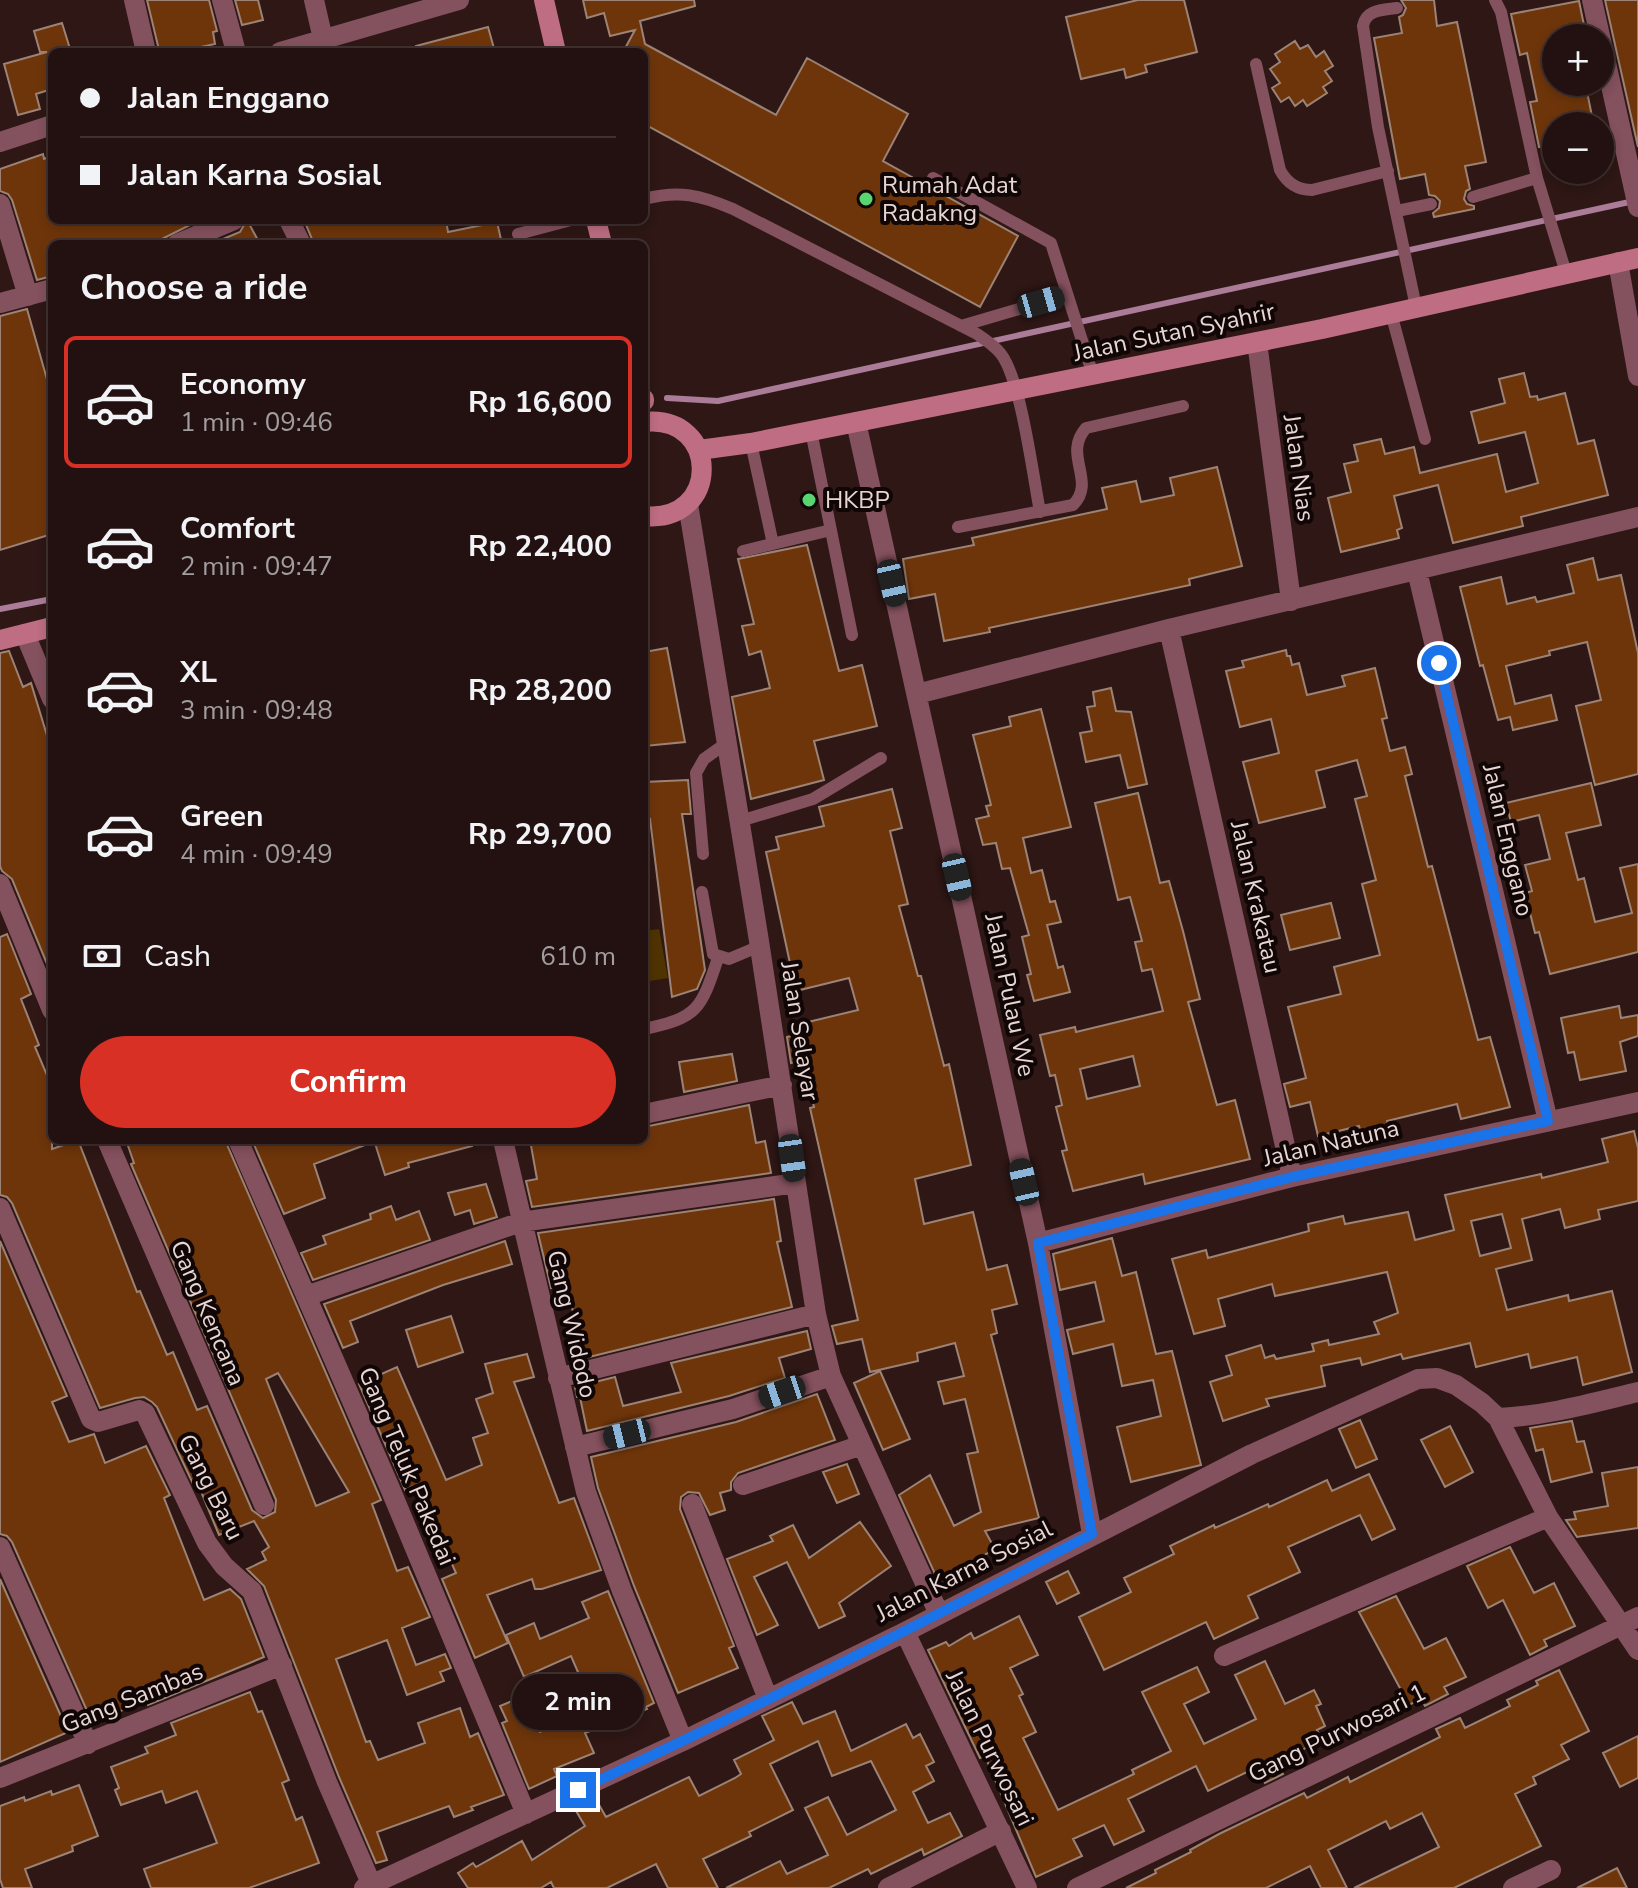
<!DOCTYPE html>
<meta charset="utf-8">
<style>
:root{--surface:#221110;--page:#2a1a19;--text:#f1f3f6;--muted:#a29d9f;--line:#3f3130;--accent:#d93025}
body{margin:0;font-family:"Nunito Sans",sans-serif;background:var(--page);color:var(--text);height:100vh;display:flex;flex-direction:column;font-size:30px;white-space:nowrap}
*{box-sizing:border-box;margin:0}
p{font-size:26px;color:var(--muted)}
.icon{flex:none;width:44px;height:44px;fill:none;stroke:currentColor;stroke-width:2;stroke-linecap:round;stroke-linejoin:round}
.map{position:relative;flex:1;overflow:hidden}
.drawer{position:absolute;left:48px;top:240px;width:600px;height:904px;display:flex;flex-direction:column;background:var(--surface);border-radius:12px;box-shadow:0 4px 12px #0003,0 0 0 2px var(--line)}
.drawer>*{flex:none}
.top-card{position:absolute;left:48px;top:48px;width:600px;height:176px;border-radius:12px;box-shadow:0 4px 12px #0003,0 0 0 2px var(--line);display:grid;align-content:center;height:176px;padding:0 32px;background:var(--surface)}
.buttons{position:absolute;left:1542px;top:24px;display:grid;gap:16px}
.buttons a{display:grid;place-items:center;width:72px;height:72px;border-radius:50%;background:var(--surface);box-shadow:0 4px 12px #0003,0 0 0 2px var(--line);font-size:40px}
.end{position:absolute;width:36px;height:36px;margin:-18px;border:10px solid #1a73e8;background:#fff;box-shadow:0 0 0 4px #fff}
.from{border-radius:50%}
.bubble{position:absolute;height:56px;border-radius:28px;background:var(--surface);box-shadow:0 4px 12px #0003,0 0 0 2px var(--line);font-size:26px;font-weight:700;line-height:56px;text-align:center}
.car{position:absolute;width:24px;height:48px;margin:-24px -12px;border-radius:10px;box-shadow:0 0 6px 2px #0007;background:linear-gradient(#222 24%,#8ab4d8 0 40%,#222 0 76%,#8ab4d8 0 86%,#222 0)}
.top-card b{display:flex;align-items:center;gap:28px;height:76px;font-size:30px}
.top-card b+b{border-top:2px solid var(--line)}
.top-card i{width:20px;height:20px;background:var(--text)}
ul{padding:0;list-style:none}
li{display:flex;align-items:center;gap:24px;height:132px;margin:0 16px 12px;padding:0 16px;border:4px solid transparent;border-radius:12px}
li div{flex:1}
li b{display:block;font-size:30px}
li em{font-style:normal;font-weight:700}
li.active{border-color:var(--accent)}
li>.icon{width:72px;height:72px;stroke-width:1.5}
h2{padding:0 32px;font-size:36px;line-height:96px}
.pay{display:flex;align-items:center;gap:20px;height:88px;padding:0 32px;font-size:30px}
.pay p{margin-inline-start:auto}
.cta{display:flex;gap:16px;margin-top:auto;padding:16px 32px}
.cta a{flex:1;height:92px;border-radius:48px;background:var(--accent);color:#fff;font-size:32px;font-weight:700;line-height:92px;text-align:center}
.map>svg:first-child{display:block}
.green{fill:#4f3300}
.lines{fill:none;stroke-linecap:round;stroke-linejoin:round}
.stream{stroke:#ab7c98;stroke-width:6}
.building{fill:#6e350a;stroke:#9c8375;stroke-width:2;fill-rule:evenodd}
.lane{stroke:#84515e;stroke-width:12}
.street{stroke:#84515e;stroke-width:20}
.secondary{stroke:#be6d82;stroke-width:20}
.route{stroke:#1a73e8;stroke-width:10}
.poi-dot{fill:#58d570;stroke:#0f0605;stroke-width:3}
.labels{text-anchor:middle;stroke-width:8;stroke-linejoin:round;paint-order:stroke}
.poi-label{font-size:24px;fill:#e7d6d4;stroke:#0f0605;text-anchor:start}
.street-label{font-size:24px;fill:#e7d6d4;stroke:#0f0605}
</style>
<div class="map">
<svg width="1638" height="1888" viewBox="0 0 1638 1888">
<rect width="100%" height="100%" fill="#2e1715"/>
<path class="green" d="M659,929l9,49 -24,4v-51z"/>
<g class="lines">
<path class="stream" d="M667,398l51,3 916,-200
M0,609l52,-10"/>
</g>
<path class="building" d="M147,0h62l8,31 -4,1 2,12 -24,5 1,3h-25l-1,-4 -7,2z
M235,0h23l5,20 -21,5z
M583,0h111l1,6 -55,15 5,23 131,71 31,-57 101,56 -25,47 135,75 -38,71 -336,-183v-72h-21l12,-22 -25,6 -6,-23 -17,5z
M1138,0h46l13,52 -52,13 2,7 -21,6 -2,-9 -43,10 -15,-62z
M1401,0h33l3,26 20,-4 29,140 -21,4 5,23 -4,2 -2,8 3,5 7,2v3l-40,8 -1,-4 6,-5 1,-7 -5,-5 -6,-1 -4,-21 -25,5 -26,-141 28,-5 -3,-16 4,-2 3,-7z
M1605,0h33v147z
M1579,1l6,29 -10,3 2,5h-21v44h29l9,44h-38v18l-17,3 -9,-45 7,-1 -10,-48 -7,2 -9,-41z
M62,23l9,29h-19v37l-16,5 4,15 -22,6 -14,-51 43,-12h-7l-6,-21z
M488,27l7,25h-78l-1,-6z
M1295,41l5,8 8,-4 8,12 8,-6 9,15 -8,5 7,10 -9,6 4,6 -20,13 -4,-6 -8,6 -6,-9 -8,5 -9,-14 8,-5 -10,-14 10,-7 -5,-8z
M43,154l1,5 8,-3v64h148l-48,24h-100v32l-15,4 -25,-80 -4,-6 -8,-3v-22z
M247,220l13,24h-49l29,-12z
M304,220h142l2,12 49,-10 5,22h-188z
M27,309l25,88v137l-52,16v-234z
M1524,373l6,24 7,-1 1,4 27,-7 13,51 16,-4 14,55 -87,22 2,9 -70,17 -15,-58 -44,11 8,32 -5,2 2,8 -58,14 -13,-54 23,-6 -7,-28 14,-3 -4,-16 27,-6 4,15 29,-7 6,26 77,-19 9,38 32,-9 -13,-51 -46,11 -8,-31 34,-9 -6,-24z
M1217,467l25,99 -53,13 1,6 -201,43 1,4 -46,9 -9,-47 -26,5 -6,-40 71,-14 -2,-7 135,-29 -5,-21 34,-7 5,21 33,-7 -4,-17z
M807,545l32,126 23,-6 15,61 -63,15 10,39 -73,19 -19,-102 38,-9 -9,-37 -12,4 -7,-29 12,-2 -16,-65z
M1593,558l5,22 23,-5 17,78v121l-43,11 -19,-79 25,-6 -14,-58 -38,9 1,4 -44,11 9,38 36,-9 6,25 -44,10 -3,-13 -12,3 -15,-55 -3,1 -20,-79 41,-10 6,27 28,-7 2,5 37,-9 -7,-28z
M667,648l18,94 -40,4 -1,-94z
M1286,650l1,6h3l2,9 7,-2 8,32 38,-9 -3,-10 33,-8 12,50 -5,1 8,32 15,-4 7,27 -7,2 23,91 4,-1 46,174 12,-3 20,70 -49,12 -4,-15 -70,17 2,9 -27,6 -3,-10 -41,10 -8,-34 -20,5 -6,-23 22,-6 -18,-71 53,-13 -7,-27 46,-12 -18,-71 14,-4 -21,-81 12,-3 -10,-36 -41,11 9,36 -66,16 -16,-61 36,-9 -8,-34 -31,8 -14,-56 18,-4 -2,-6z
M9,651l14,36 8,-4 21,69v224l-40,-97 -10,-8 -2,-5v-213z
M1111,688l5,23 15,1 16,72 -19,4 -8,-33 -34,7 -6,-29 12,-2 -5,-24 8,-1 -2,-14z
M1041,709l30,118 -48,11 8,35 11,-3 8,32 5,-1 6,21 -14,3 11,43 5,-2 7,26 -36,9 -7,-26 4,-1 -9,-37 7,-2 -19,-67 -8,1 -6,-26 -13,2 -7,-26 13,-3 -3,-10 5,-1 -18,-70 38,-9 -2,-9z
M688,780l3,34h-9l23,156 -8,19 -25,8 -22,-178 -6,1v-38z
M1591,783l10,42 -35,8 12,47 6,-2 11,44 37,-9 -12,-45 18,-4v88l-88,22 -11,-42 -4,1 -10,-40 7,-2 -7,-26 25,-6 -11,-44 -28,7 -5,-19z
M892,789l10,39 -12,3 18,73 -9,2 19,70h3l23,90 5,-2 22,101 -56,14 9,45 49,-12 14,58 20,-5 10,39 -25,6 5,23 -6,2 48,183 -54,13 10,18 -23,13 3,7 -35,16 -41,-90 31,-20 24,51 27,-14 -14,-58 11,-2 -13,-53 -21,5 -6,-22 26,-6 -9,-33 -38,10 1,8 -48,11 -8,-33 -25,5 -5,-18 26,-6 -48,-212 4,-1 -11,-47 -12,3 -4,-26 23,-6 -2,-9 50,-12 -9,-32 -53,13 -30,-139 13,-3 -3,-12 48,-11 -5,-19z
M1138,793l22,90 9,-2 14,50 17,68 -12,3 29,103 18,-5 15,59 -105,25 -2,-10 -70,17 -11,-40 5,-1 -11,-43 6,-2 -7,-30 -5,1 -10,-41 35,-8 1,5 87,-21 -11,-42 -10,2 -7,-29 7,-1 -12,-44 -12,3 -23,-97zM1133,1056l7,30 -53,13 -7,-30z
M1331,903l9,35 -50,12 -9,-35z
M7,934l24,60 -10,5 18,46 -4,2 17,40v62l26,-9 59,152 3,-1 27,64 6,-3 24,58 10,-4 45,104 11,8 12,-6 1,-12 -145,-336 3,-1 -8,-23h99l156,360 -9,4 25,67 11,-4 22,50 -28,11 14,37 29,-11 6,14 -11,4 4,9 -37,14 -20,-55 -51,19 30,83 4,-1 8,19 47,-17 -7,-20 42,-15 10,29 8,-4 26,62 -33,12 2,3 -19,7 -5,-11 -72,26 10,28 -11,3 -37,-86 -75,-191 -17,-17 19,-9 -4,-8 7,-5 -15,-26 -35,14 -21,-51 -4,2 -37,-79 -5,-5 -8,-5 -9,1 -35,10 -88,-205 -5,-6 -7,-2v-258zM278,1373l71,119 -33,14 -50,-127z
M1619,1006l2,12 17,-3v21l-18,6 6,29 -46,9 -6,-28 -6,1 -7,-35z
M732,1054l5,27 -53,11 -5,-30z
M749,1105l7,38 9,-2 6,32 -239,34 -6,-26 11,-2 -7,-39h114v-13z
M1634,1131l4,17v53l-40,9 2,9 -35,9 -5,-19 -38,10 10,41 -36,9 11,41 61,-15 1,6 43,-10 20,81 -49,13 -6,-28 -46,11 -3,-14 -52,13 -6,-24 -67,16 -2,-5 -39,11 -2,-7 -39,8 4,20 -59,13 3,7 -46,15 -13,-39 22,-7 -6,-19 35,-11 4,13 9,-3 2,4 38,-8 -2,-7 16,-4 1,5 50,-11 -5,-12 24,-9 -11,-41 -112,24 -3,-12 -54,15 7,27 -31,8 -22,-75 34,-9 2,8 101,-27 -1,-7 35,-8 2,8 63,-12 7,28 39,-10 -9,-35 96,-21 1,4 66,-16 -6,-23zM1502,1214l9,34 -31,8 -9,-35z
M252,1140h121v2l-59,22 11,34 -41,16z
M374,1140h97l1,6 -64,17 1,4 -24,8z
M486,1184l11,33 -23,7 -4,-14 -15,5 -7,-22z
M774,1199l7,42 -4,1 15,65 -219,54 -5,-24 10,-2 -11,-50 -16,3 -13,-55z
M391,1206l5,14 23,-9 11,29 -117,40 -12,-27 25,-9 -3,-8 48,-17 -1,-5z
M1112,1238l10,38 14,-4 20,82 16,-3 29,114 -70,17 -14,-55 44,-11 -8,-36 -31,6 -9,-42 -40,10 -6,-24 37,-9 -9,-39 -35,8 -7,-36z
M0,1241l67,155 -15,6 17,40 25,-8 11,29 41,-17 24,49 -6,3 40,102 26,-11 11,10 23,58 -116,48 -2,-4 -54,21 -80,-180 -5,-6 -7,-2z
M505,1241l7,23 -69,21 -93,36 8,21 -15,6 -19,-44z
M451,1316l12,36 -45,15 -12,-37z
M807,1331l4,18 -32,9 6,20 -56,18 -142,35 -7,-34h-3l-2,-10 40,-10 8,29 58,-14 -10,-29z
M527,1354l7,23 -20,5 45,121 15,-5 27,72 -59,19h-7l-3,-10 -45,16 21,48 -33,15 -33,-79 14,-6 -18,-40 -4,2 -21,-49 -8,4 -46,-106 38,-17 49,113 36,-15 -9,-27 15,-5 -12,-34 17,-6 -8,-29z
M880,1371l30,68 -27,11 -29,-67z
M817,1394l18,46 -97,33 -7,9v8l-11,3 5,17 -15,5 -11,-22 -11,-1 -7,5 -1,12 54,137 -5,2 9,20 -60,25 -44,-107 -36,-98 -7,-31 145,-35z
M1360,1420l17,39 -21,9 -17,-39z
M1572,1421l5,21 7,-1 8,31 -41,10 -8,-33 -7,2 -6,-23z
M1450,1426l23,46 -28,15 -24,-47z
M847,1464l12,30 -22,9 -14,-31z
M1638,1467v61l-61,9 -11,-17 10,-1 -2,-7 34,-6 -6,-33z
M1369,1474l26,55 -23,11 -12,-25 -72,32 12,25 -52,24 10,22 -44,21 -8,-17 -102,48 -25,-53 52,-25 -7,-14 50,-24 -4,-8 44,-21 1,3 53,-24 1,3 58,-27 5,11z
M860,1522l31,44 -52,37 6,13 -26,12 -32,-66 -33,15 24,48 -21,10 -30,-76 46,-18 -3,-5 23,-11 16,33z
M1510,1547l24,46 20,-10 21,43 -31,14 3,6 -17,9 -27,-55 -15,8 -21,-42z
M1068,1571l11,22 -22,11 -11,-22z
M0,1579l68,153 -68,30z
M608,1591l46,112 -8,4 1,2 -62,24 9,20 -40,16 3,7 -28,13 -27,-66 5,-2 -7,-15 24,-10 16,36 54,-23 -23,-53 -47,21 -18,-42 28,-12 6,16 49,-21 -7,-16z
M1396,1596l28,53 22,-11 20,39 -22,10 4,7 -23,12 -4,-7 -12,6 -50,-93z
M1019,1616l19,39 -28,13 13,26 -4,2 17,36 -13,6 35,72 76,-36 -2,-4 39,-19 -29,-59 55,-25 12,25 -25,12 20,40 52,-25 -21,-44 30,-14 20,43 29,-14 7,14 -5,2 9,20 -8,4 5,10 -45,22 6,12 -18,9 -8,-16 -49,24 -12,-25 -68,33 16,32 -30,14 -10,-20 -31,14 9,17 -46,21 -51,-121 -5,2 -52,-108 18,-8 3,4 22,-13 3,6z
M1559,1670l30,61 -28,14 8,14 -36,18 3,7 -21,10 26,52 -87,42h-100l85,-41 -17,-34 -32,16 -4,-8 -58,29 19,38h-26l-11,-22 -44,22h-140l30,-15 -1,-3 36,-18 -1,-2 29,-16 85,-41 3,5 41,-21 2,5 90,-45 -4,-8 24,-11 5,10 45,-22 -3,-6 31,-15 -2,-4z
M250,1692l8,20 4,-1 27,69 -7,3 14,37 6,-3 17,46 -70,25h-98l-7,-19 73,-26 -20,-52 -31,12 -4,-12 -41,14 -6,-15 4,-2 -8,-21 37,-14 -3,-6 31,-12 -5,-12z
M792,1702l11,22 32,-13 16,40 55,-27 7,14 7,-4 14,28 -8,4 8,15 -21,11 15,31 22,-10 12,23 -38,19 -2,-6 -51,25 -3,-5 -39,19h-103l54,-27 7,13 41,-19 -23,-47 23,-11 19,38 49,-25 -25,-49 -39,15 -14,-35 -48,23 23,46 -44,22 2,4 -48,23 15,29h-50l-12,-24 -49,24h-53l-3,-6 -10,6h-73l-10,-15 15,-10 3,4 46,-26 10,19 53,-34 -12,-20 21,-10 12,21 83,-40 10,19 36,-18 6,-4 -7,-14 40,-20 -12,-24z
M1638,1736v42l-18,9 -17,-34z
M79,1785l19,51 -26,10 1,5 -48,18 7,19h-29l-3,-9v-73l24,-9 1,4 26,-10 1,4z
M1617,1868l10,20h-50z"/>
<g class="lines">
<path class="lane" d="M1495,0l6,12 36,166 29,95
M1397,8c-14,2 -31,1 -34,18l15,101 38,180
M1256,64l24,106c7,13 17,20 32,20l76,-19
M933,178l118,65 42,132
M1473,197l64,-19
M644,199c36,-9 56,-4 89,10l244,125c9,6 18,12 24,20 20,26 32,122 39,158
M1397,211l34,-7
M518,234l53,-14
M1391,313l34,126
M961,326l106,-31
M811,431l41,204
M751,443l22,101
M958,527l115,-22c24,-24 -11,-50 13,-77l97,-22
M743,551l88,-21
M740,821l73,-22 68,-41
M703,854l-7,-81 8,-14 24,-17
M702,892l11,62 16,5 31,-13
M644,1029c54,-11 57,-20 74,-71"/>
<path class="street" d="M134,0l12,52
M222,0l14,52
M314,0l9,39
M1592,0l46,207
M280,52l179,-52
M0,142l52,-17
M0,204l28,92
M289,220l12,24
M177,244l57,-24
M1618,262l20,114
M0,303l52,-14
M1257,342l34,259
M856,422l182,821 54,291
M688,504l71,437 57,373 15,62 108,238
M1417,571l131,550
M1169,629l123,548
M25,634l27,65
M917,694l252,-65 469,-112
M0,884l52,126
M644,1114l138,-29
M107,1140l157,365
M238,1140l151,346 137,328
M503,1140l83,352 36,99 61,150
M0,1208l91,211 7,3 41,-12 6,3 62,130 17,23 28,25 75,191 46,106
M1038,1243l254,-66 346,-75
M306,1296l215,-74 275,-39
M558,1378l258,-64
M1498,1418c48,-2 94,-15 140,-26
M575,1447l158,-38 98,-33
M743,1485l119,-40
M692,1504l76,195
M0,1547l88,197
M905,1632l122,256
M1224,1656l324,-139
M0,1778l282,-113
M364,1888l319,-147 222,-109 347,-178 166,-75 19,-1 19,7 26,18 16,15 50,99 90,133
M888,1888l113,-57
M1077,1888l561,-271
M1513,1888l38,-18"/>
<path class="secondary" d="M544,0l12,52
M596,220l6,24
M644,399v2
M644,422c77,-8 77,102 0,94
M699,450l52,-7 571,-114 316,-71
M0,640l52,-13"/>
</g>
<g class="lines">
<path class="route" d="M578,1790c174,-80 345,-167 514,-256l-54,-291 254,-66 256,-56 -109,-458"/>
</g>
<g class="poi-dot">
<circle cx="866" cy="199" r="8"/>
<circle cx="809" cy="500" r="8"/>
</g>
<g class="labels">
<g class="poi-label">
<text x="882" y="193">Rumah Adat<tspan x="882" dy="28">Radakng</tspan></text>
<text x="825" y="508">HKBP</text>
</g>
<g class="street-label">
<text transform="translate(1174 332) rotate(-12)" y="8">Jalan Sutan Syahrir</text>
<text transform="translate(1299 468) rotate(82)" y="8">Jalan Nias</text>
<text transform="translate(1508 840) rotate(77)" y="8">Jalan Enggano</text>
<text transform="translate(1256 897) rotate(77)" y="8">Jalan Krakatau</text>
<text transform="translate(1010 995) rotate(78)" y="8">Jalan Pulau We</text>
<text transform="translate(800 1031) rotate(81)" y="8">Jalan Selayar</text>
<text transform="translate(1331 1143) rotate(-13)" y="8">Jalan Natuna</text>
<text transform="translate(208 1313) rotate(67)" y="8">Gang Kencana</text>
<text transform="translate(572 1324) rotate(77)" y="8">Gang Widodo</text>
<text transform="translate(407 1466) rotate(67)" y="8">Gang Teluk Pakedai</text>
<text transform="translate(211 1487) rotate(63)" y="8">Gang Baru</text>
<text transform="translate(964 1571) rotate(-27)" y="8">Jalan Karna Sosial</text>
<text transform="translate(132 1698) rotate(-22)" y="8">Gang Sambas</text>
<text transform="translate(1337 1733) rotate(-26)" y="8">Gang Purwosari 1</text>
<text transform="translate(990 1748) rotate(64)" y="8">Jalan Purwosari</text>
</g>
</g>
</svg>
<div class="buttons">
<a>+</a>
<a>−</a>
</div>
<i class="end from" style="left:1439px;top:663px"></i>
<i class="end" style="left:578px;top:1790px"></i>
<div class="bubble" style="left:512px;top:1674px;width:132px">2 min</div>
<i class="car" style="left:1041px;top:302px;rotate:74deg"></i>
<i class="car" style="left:892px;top:583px;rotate:167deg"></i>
<i class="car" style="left:957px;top:877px;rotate:167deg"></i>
<i class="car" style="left:792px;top:1158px;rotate:172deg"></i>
<i class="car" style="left:1024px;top:1182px;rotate:347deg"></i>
<i class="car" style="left:782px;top:1392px;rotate:251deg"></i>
<i class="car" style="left:627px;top:1434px;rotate:256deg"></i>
<div class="top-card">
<b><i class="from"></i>Jalan Enggano</b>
<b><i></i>Jalan Karna Sosial</b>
</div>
<section class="drawer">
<h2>Choose a ride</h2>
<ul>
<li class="active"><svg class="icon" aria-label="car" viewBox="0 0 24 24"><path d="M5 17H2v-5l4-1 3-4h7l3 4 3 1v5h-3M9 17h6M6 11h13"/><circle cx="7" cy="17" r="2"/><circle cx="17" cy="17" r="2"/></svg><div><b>Economy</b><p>1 min · 09:46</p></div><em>Rp 16,600</em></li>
<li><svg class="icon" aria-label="car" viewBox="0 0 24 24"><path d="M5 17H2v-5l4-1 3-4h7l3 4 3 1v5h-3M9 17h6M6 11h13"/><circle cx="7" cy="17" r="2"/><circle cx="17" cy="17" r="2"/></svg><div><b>Comfort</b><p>2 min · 09:47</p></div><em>Rp 22,400</em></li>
<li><svg class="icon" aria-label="car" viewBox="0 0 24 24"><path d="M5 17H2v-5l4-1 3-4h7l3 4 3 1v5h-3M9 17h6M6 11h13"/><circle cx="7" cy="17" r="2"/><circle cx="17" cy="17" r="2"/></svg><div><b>XL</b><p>3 min · 09:48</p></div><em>Rp 28,200</em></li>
<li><svg class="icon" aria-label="car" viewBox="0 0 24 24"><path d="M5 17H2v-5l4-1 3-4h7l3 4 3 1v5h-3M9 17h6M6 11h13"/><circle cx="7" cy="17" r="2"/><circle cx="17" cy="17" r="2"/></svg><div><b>Green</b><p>4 min · 09:49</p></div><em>Rp 29,700</em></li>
</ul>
<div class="pay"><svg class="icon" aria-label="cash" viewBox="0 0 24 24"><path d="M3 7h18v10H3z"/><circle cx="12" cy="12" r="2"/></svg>Cash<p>610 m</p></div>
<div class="cta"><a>Confirm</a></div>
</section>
</div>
